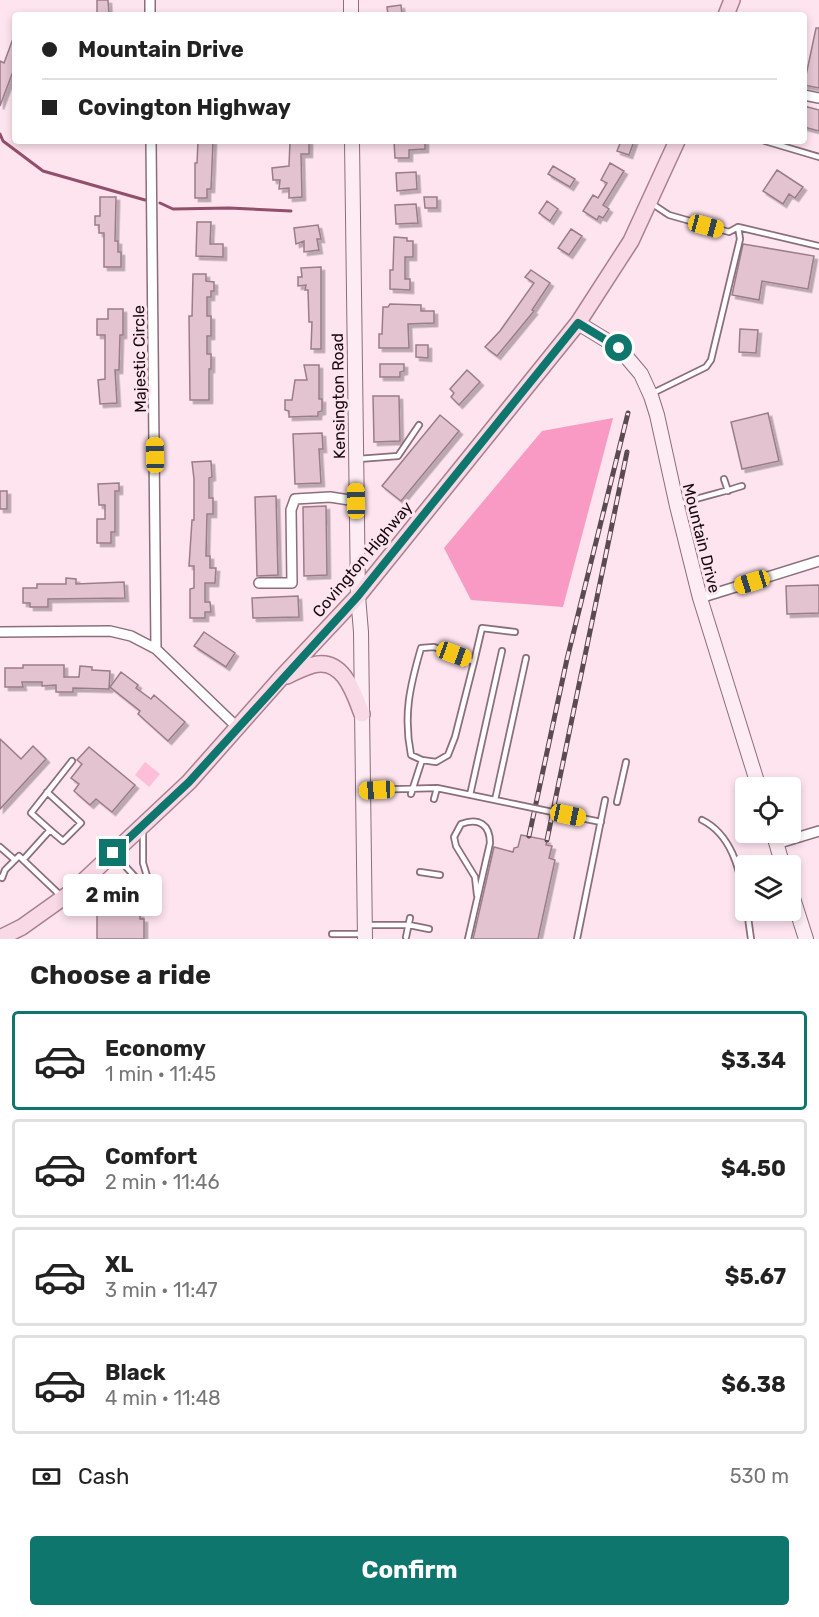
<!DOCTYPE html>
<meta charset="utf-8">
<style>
:root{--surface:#fff;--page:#f2f2f2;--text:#222;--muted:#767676;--line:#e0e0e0;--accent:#0f766e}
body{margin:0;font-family:Rubik,sans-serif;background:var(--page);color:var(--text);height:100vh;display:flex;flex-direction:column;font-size:22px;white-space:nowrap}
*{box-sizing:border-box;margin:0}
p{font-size:20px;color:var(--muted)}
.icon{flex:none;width:33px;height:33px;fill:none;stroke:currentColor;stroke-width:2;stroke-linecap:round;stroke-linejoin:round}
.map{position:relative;height:939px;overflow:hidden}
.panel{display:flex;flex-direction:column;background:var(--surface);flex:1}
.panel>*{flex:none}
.hud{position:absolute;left:12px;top:12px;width:795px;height:132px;border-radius:6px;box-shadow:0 3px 9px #0003;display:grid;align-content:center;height:132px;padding:0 30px;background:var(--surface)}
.fabs{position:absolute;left:735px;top:777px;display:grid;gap:12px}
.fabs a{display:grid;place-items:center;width:66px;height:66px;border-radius:6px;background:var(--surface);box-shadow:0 3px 9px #0003;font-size:30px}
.end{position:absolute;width:27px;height:27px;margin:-14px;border:8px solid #0f766e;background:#fff;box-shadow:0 0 0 3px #fff}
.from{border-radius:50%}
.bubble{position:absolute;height:42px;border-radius:6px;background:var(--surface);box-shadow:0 3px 9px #0003;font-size:20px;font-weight:700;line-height:42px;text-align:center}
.car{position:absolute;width:18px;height:36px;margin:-18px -9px;border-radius:8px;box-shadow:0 0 4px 2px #0007;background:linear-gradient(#f5c518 24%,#345 0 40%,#f5c518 0 76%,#345 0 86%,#f5c518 0)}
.hud b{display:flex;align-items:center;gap:21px;height:57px;font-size:22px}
.hud b+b{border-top:2px solid var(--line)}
.hud i{width:15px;height:15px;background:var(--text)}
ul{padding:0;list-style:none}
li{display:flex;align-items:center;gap:18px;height:99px;margin:0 12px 9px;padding:0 18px;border:3px solid var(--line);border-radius:6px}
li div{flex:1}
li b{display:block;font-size:22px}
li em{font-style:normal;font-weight:700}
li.current{border-color:var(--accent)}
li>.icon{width:54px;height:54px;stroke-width:1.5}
h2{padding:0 30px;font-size:27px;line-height:72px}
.pay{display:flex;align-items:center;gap:15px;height:66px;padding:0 30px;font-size:22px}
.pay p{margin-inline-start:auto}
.primary-button{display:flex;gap:12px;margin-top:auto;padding:12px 30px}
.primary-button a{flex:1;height:69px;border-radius:6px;background:var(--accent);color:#fff;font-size:24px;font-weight:700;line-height:69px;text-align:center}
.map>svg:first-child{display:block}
.green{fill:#ffbed8}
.forest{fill:#f89ac3}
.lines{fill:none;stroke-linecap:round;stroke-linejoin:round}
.stream{stroke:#914f6c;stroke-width:3}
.building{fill:#e2c3cf;stroke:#9b7d89;stroke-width:1.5;filter:url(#shadow)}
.lane-casing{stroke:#8b6e7a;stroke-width:8}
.street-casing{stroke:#8b6e7a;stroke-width:12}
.secondary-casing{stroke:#8b6e7a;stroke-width:16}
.primary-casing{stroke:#a88090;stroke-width:18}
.lane{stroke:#fff;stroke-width:4.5}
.street{stroke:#fff;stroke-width:9}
.secondary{stroke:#fdecf3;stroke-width:14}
.primary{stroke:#fad9e6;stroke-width:15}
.rail-casing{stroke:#5a4a51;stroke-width:5}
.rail{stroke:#fee4ee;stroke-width:3;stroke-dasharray:9;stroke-linecap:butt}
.lane-bridge-casing{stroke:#8b6e7a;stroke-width:8;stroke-linecap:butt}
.lane-bridge{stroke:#fff;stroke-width:4.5}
.route{stroke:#0f766e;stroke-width:8}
.labels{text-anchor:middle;stroke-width:6;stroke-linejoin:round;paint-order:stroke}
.street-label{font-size:16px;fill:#14090e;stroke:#fee4ee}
</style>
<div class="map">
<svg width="819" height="939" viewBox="0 0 819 939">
<defs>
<filter id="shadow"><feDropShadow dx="3.5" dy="3.5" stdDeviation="0" flood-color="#0004"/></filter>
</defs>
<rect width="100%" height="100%" fill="#fee4ee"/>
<path class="green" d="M145,762l15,12 -11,13 -14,-12z"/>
<path class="forest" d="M613,418l-50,189 -92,-7 -27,-52 98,-117z"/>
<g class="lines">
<path class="stream" d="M0,134l3,7 40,30 102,29
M160,203l13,6 56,-1 62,3"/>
</g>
<path class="building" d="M97,0h11l1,15h-12z
M401,5l1,10h-14l-1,-8z
M816,28h3v60l-15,-3z
M14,36l1,30 -15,40v-45l4,2z
M804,106l15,4v21l-15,-4z
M198,141h15l-2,48h-4v9h-12v-35h2z
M290,141h19v13h-8l1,43 -13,1v-10l-10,1 1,-9h-7l-1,-12 17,-2z
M394,141h31v8l-16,1v8h-14z
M621,141h13l-5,14 -12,-4z
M610,163l14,8 -21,34 6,4 -6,9 -4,-2 -2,4 -14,-9 10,-16 5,3 9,-15 -6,-3z
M553,166l22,13 -5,8 -22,-13z
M777,170l26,17 -8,11 -6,-4 -6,10 -20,-13z
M416,172l1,17 -20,2 -1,-18z
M100,197h16l-1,44h3v11h3v15h-17v-34h-5v-8h-4v-9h5z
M424,197h13v11h-12z
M547,201l11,8 -8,12 -11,-8z
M416,204l2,19 -22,1 -1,-19z
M197,222h14l-1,22h13v13l-27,-1z
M318,225l3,14h-4l2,11 -15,2v-11l-8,3 -2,-16z
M571,229l11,7 -13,19 -11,-7z
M394,237l13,1v3h6v16h-8v22h5v11l-20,-1v-19h3z
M743,244l71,12 -6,33 -46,-8 -3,19 -27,-5z
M321,267v82h-10l1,-27h-3l-1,-32h-3l1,-5 -8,1v-9h4l-1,-9z
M531,270l19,13 -18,27 2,1 -37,45 -12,-9 15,-16 34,-48 -9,-6z
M193,274h13v7l8,1v9h-3v6h-4v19h4v20h-4v18h4v15h-2v31h-19l-1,-84h3z
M390,304l31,1v6h13v12l-26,1 1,24h-30v-14h3l1,-27h5z
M108,309h15v26h-3l-1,35h-4l2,33 -17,1 -2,-24 7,-1v-44h-8v-16h11z
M740,329l18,1 -2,23 -17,-1z
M416,345h12v13l-12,-1z
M380,364h24v7l-4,1v5h-20z
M304,365h15v34h3v12l-4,1v4l-29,1v-6l-4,-1v-10h7l3,-20h12z
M467,370l13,12 -21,23 -8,-8 3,-4 -4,-4z
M373,396h26l1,45 -26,1z
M768,413l11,48 -37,8 -11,-47z
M440,415l19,16 -58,70 -19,-15z
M322,433l1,16h-4l2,34 -26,1 -2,-50z
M211,461l1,16 -3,1v20h4v16h-6l-1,42h4v12h6l-1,15h-10v19h5l1,10h-6v6h-15v-29l4,-1v-22h-5l3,-46h2v-41l-2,-17z
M119,483v8h-4v41h-4v11h-14v-24h8v-14h-6l-1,-21z
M0,491h7v18h-7z
M276,496l2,79 -21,1 -2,-79z
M326,506l1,69 -23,1 -1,-69z
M66,578l10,1v5l48,-2 1,16 -77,1v8h-18v-4h-7v-15h14v-4h29z
M819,585v28l-32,1 -1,-28z
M298,596l1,21 -46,1 -1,-20z
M204,632l31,21 -9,14 -32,-21z
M23,665h41v12h15l1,-11 12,1v3l18,1 -1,18 -36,-1v4h-17v-7l-14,1v-4h-20l1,5h-18v-19h18z
M121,672l17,13 -2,3 15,11 3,-4 31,27 -17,19 -30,-27 2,-3 -30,-24z
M0,739l21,20 12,-13 13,13 -46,50z
M89,747l46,38 -23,27 -16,-13 -6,6 -16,-14 5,-7 -8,-6 11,-14 -5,-4z
M521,835l26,5 -1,5 6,1 -3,12 6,2 -17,79h-65l21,-92 19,5 1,-4 4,-1z
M97,914h43v5h4v20h-47z"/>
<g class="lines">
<defs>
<path id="lane" d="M765,141l54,16
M651,203l18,12 60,17 9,-5 81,19
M653,393l53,-26 5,-7 29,-121 -2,-12
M358,459l40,-3 21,-31
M724,479l4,12
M678,505c20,-8 43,-12 64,-19
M474,662l8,-34 33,4
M366,790l71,-2 77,16
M47,792l34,31 -18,18 -13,-11
M411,794l11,-34 -11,-5c-8,-40 -1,-69 10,-107l13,-1 40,15 -19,75 -7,18 -12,7 -14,-2
M470,795l32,-144
M434,799l3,-11
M495,800l31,-142
M617,802l9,-40
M586,819l15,3
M702,820c30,15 37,49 44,80
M143,831v32l10,33
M0,847l15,13
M115,855l35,38
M23,860l27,-30 -19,-17 41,-52
M420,872l20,3
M0,877l2,1 3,-8 14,-14 41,39
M747,910l4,29
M366,925h43l20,4
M332,934h30
M406,937l4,-19
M468,939l22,-96c0,-18 -11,-26 -29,-19l-7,13 2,9 19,31 2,18
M577,939l28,-139"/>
<path id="street" d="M150,0v15
M804,95l15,3
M151,141l5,508
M259,583h33l-1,-73 4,-11 35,-2 26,4
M700,598l119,-37
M0,632l110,-1 21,5 25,13 82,79
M776,844l43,-13"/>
<path id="secondary" d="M351,0v15
M352,141l6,455 3,36 4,307
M578,323l41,25 22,26 10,22 6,19 20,91 23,92 59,190
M773,832l10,34
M790,889l16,50"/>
<path id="primary" d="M726,15l6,-15
M287,676c8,-4 17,-8 26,-11 30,-8 41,28 49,49
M0,938l22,-11 52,-37 115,-108 92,-104 77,-82 220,-273 53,-82 46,-100"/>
</defs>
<use href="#lane" class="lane-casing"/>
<use href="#street" class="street-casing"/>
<use href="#secondary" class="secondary-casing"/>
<use href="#primary" class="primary-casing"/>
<use href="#lane" class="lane"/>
<use href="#street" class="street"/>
<use href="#secondary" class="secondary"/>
<use href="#primary" class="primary"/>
<defs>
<path id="rail" d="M529,836l38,-177 61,-246
M547,840l80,-388"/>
</defs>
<use href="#rail" class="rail-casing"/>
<use href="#rail" class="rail"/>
<defs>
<path id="lane-bridge" d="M514,804l72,15"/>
</defs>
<use href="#lane-bridge" class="lane-bridge-casing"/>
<use href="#lane-bridge" class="lane-bridge"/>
</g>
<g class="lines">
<path class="route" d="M113,853l76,-71 169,-186 220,-273 41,25"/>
</g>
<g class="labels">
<g class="street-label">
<text transform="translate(139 359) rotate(-91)" y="6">Majestic Circle</text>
<text transform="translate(338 396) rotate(-91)" y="6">Kensington Road</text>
<text transform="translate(702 538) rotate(76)" y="6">Mountain Drive</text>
<text transform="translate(362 559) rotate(-50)" y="6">Covington Highway</text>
</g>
</g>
</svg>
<div class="fabs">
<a><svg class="icon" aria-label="locate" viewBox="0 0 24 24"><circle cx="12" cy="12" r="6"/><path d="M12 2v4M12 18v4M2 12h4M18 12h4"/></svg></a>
<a><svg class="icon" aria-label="layers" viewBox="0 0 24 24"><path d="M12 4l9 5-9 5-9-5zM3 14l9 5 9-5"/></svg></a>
</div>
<i class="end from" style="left:619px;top:348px"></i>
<i class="end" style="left:113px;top:853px"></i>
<div class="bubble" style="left:63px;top:874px;width:99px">2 min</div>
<i class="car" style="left:706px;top:226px;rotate:105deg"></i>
<i class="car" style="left:155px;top:455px;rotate:359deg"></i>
<i class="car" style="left:356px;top:501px;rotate:359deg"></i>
<i class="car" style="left:752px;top:582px;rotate:253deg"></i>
<i class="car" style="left:454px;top:654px;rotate:110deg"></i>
<i class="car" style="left:377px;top:790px;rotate:267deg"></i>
<i class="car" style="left:568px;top:815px;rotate:102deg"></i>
<div class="hud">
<b><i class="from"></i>Mountain Drive</b>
<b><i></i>Covington Highway</b>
</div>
</div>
<section class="panel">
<h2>Choose a ride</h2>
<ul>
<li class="current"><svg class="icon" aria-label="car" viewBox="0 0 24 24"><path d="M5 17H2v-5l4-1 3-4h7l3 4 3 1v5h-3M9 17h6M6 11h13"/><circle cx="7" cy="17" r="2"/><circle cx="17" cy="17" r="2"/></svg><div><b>Economy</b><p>1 min · 11:45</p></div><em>$3.34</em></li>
<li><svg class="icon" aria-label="car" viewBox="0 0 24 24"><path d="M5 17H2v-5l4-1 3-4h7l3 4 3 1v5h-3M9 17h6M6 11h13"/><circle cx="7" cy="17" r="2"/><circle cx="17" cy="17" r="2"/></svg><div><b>Comfort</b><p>2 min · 11:46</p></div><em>$4.50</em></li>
<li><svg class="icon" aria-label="car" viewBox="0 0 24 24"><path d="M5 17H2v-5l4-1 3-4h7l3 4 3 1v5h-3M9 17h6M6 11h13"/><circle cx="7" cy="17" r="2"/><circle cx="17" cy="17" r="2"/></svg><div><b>XL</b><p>3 min · 11:47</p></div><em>$5.67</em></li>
<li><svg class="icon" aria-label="car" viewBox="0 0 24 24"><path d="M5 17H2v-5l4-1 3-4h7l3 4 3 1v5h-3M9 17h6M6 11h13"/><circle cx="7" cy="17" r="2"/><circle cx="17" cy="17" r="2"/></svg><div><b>Black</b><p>4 min · 11:48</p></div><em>$6.38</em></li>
</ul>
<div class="pay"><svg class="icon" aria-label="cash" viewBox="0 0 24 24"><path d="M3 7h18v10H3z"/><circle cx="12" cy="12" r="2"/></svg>Cash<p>530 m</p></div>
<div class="primary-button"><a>Confirm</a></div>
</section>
